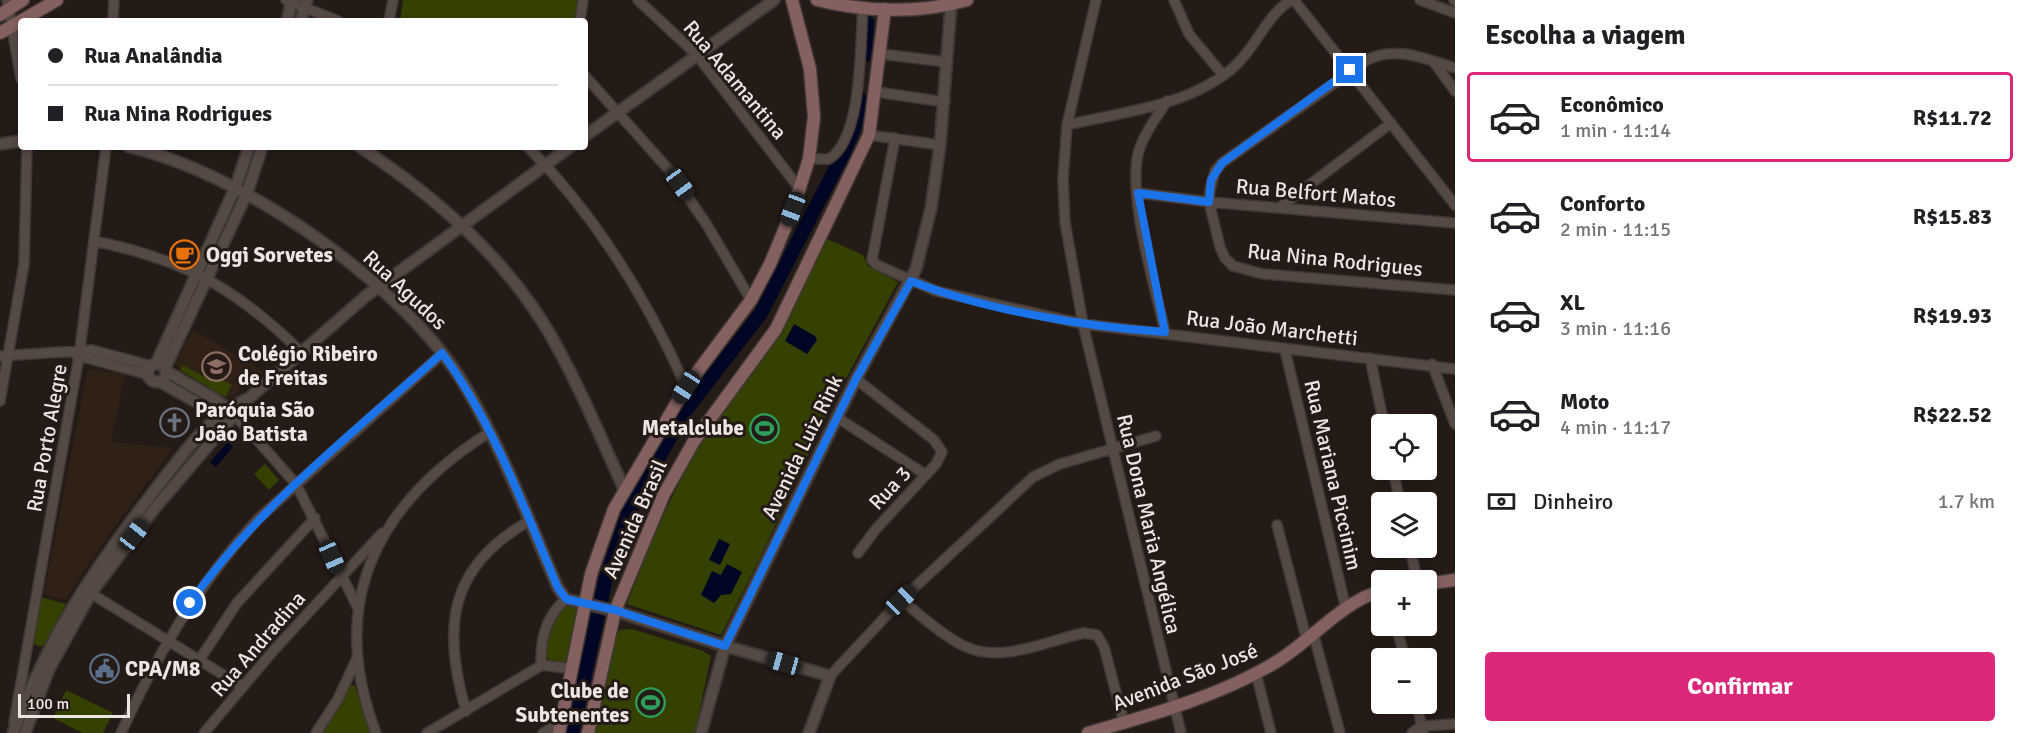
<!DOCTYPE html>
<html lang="pt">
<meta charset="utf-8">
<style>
:root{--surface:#fff;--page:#f2f2f2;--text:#202124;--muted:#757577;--line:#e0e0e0;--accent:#db2777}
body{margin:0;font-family:Signika,sans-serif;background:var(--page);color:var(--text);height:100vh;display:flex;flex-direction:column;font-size:22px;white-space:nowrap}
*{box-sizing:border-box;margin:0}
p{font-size:20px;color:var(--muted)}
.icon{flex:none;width:33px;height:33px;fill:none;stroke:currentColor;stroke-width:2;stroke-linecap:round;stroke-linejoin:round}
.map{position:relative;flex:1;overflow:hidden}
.side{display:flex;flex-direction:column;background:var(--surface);width:570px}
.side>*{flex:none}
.banner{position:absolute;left:18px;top:18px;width:570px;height:132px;border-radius:6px;box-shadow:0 3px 9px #0003;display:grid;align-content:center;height:132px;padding:0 30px;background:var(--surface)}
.buttons{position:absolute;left:1371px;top:414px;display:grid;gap:12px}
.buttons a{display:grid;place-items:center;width:66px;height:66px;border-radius:6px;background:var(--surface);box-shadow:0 3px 9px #0003;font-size:30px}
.scale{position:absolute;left:18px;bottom:15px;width:112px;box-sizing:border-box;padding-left:6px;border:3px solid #ede5e2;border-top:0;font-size:16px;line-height:21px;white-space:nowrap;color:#ede5e2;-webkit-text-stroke:4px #251b16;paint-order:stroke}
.end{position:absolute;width:27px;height:27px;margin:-14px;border:8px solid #1a73e8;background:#fff;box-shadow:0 0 0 3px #fff}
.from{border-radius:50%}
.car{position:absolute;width:18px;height:36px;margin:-18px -9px;border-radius:8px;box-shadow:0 0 4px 2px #0007;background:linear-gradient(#222 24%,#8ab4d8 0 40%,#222 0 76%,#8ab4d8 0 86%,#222 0)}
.banner b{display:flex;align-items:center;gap:21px;height:57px;font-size:22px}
.banner b+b{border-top:2px solid var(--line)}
.banner i{width:15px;height:15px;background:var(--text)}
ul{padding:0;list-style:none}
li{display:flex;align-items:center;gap:18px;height:90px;margin:0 12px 9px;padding:0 18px;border:3px solid transparent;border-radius:6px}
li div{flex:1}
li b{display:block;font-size:22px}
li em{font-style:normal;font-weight:700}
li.selected{border-color:var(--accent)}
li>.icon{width:54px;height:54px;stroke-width:1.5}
h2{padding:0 30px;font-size:27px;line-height:72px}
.pay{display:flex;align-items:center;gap:15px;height:66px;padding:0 30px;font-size:22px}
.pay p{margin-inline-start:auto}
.button{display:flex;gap:12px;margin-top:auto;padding:12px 30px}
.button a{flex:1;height:69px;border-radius:6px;background:var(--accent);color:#fff;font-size:24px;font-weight:700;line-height:69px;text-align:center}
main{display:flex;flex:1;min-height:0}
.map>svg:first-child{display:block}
.education{fill:#2f2115}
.green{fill:#344102}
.water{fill:#000623}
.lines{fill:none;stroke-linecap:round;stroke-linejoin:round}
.river{stroke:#000623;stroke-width:14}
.minor-casing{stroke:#3f3734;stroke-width:12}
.tertiary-casing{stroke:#3f3734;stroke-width:14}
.secondary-casing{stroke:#3f3734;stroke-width:15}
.minor{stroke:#554944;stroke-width:9}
.tertiary{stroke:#554944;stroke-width:10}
.secondary{stroke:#84605e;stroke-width:12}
.route{stroke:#1a73e8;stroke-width:8}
.labels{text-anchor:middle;stroke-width:6;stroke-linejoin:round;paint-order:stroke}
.street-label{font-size:21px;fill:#ede5e2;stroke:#251b16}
.poi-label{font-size:21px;font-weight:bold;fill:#ede5e2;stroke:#251b16;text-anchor:start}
</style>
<main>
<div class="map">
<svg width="1455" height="733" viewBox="0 0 1455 733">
<rect width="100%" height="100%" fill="#251b16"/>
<path class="education" d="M193,330l71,41 -35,28 -50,-30 -3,-6z
M88,369l37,5 -14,68 62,6 -65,88 -43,64 -21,-6z"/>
<path class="green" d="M403,0h177l-4,21h-176z
M827,239l36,16 5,11 30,16 -70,130 -68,146 -39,77 -94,-31 28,-72 43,-88 90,-126z
M183,365l21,12 4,-5 24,13 -7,12 -45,-27z
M265,464l14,16 -10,10 -15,-16z
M41,597l25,7 -23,43 -12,-4v-8z
M563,604l15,1 2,7 -14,53 -16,-4 -6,-8c3,-19 8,-34 19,-49z
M632,629l71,22 8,5 -16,77h-102l18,-86 8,-17z
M351,685l4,1 15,47h-51z
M66,690l47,23 -10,20h-20l-30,-15z"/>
<path class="water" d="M794,324l21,12 2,4 -10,14 -22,-13z
M228,442l5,5 -17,20 -6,-5z
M719,539l11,5 -10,21 -11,-5z
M727,564l15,8 -11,22 -10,1 -7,8 -13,-8 11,-24 9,4z"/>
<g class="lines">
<path class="river" d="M864,56l3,-34
M572,733l34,-155 22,-64 55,-100 78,-101 83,-161 11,-26 5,-27"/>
<defs>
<path id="minor" d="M7,0l14,79
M286,0l52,21
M638,0l59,55 102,133
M1096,0l-29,125 -4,54 2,43 18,102 98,409
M1174,0l15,34 34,41
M1294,0l161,205
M1420,0l35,13
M1454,0l1,1
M113,21l1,-21
M389,21l4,-21
M580,21l3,-21
M881,54l66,8
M1433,61l22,30
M1455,68c-29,-9 -59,-23 -88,-8l-145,103 -7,8 -5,19 -1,12 11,45 5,11 8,8 30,8 192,16
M585,76l85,95 37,54 44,75
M877,92l68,10
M1067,125c55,-13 124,-19 168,-59 22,-20 30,-49 56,-66
M869,135l71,10
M895,138l-23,122 5,5 59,26 147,33 372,45
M528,147c68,69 119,152 158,240
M809,159h20c34,-21 31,-115 34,-152
M1138,193l71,9 246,21
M1279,208l112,-85
M94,241c89,18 142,47 206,110
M1165,332c-10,-46 -37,-133 -27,-178 5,-19 18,-36 29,-53
M1285,350l61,259
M76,355l73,20
M0,356l92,-6 60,16
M1370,358l14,66
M1432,364l23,60
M856,379l78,61 8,12 -6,12 -60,65 -18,24
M0,401l24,-137 3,-117
M235,415l61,69 62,124
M838,418l88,57
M1393,470l7,32
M1277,525l30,116
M1410,548l7,32
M87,591l156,96
M566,599c-18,15 -25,38 -25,61l1,5 31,4
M901,600c20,15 39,34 61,45 38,20 83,-4 122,-12l13,2 7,12 20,76
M1396,626l9,32
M1314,636l26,97
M200,659l37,-56 78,-85
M1256,673l15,60
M830,676l71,-76 132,-123 27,-13 96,-28
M1417,704l6,29
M466,711c-24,-83 -18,-144 63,-190
M14,722l65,-366 27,-209
M121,733c36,-79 78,-150 137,-214l185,-166
M204,733l70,-83 108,-117
M316,733l22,-34 18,-39
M376,733c-50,-131 1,-230 114,-301
M427,733l115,-68
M543,733l18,-11
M1412,733l10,-7 33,-2"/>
<path id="tertiary" d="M287,21l5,-21
M301,21l6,-21
M585,136l189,-136
M0,144l21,-3
M129,147c113,25 277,139 336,239 38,64 64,135 93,202l8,11 49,12 110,35 105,30 -21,57
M360,147c75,49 146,111 191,189 28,49 50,102 73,153
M156,364l80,-178 13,-39
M148 373a9 9 0 1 1 18 0a9 9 0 1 1-18 0Z
M165,368l82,-175 15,-46
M166,371l47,27 19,14
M159,381l65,37
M13,733c37,-101 83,-167 148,-251 24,-30 48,-66 84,-82
M25,733l24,-64 42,-76 63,-84 94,-110 118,-103 204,-149
M701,733l24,-87 131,-267 60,-110 15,-61 9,-63 11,-140"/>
<path id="secondary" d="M817,0c48,12 103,14 150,0
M0,15l23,-15
M0,33l57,-33
M1426,584l29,-4
M559,733l32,-159 23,-65 72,-122 65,-87 19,-36 23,-55 16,-50 5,-42 -4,-48 -18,-69
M588,733l27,-122 49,-117 30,-53 82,-112 93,-194 16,-126
M1088,733c63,-18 132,-37 188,-71 34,-20 67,-62 106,-71"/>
</defs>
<use href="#minor" class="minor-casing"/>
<use href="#tertiary" class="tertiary-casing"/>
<use href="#secondary" class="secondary-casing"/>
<use href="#minor" class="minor"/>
<use href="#tertiary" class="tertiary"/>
<use href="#secondary" class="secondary"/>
</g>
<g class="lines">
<path class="route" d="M190,603c68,-97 165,-171 252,-250 52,71 82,155 116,235l8,11 49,11 110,36 131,-267 55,-98c73,29 176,46 254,51l-27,-139 71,9 2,-22 11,-17 128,-93"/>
</g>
<defs>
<symbol id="cafe-ring" viewBox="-11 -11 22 22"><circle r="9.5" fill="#251b16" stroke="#e8710a" stroke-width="1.5"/><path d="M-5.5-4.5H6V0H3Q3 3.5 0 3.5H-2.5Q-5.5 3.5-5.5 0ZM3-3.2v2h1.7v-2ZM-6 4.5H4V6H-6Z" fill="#e8710a"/></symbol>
<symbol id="school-ring" viewBox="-11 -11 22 22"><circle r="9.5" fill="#251b16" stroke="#8d6e63" stroke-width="1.5"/><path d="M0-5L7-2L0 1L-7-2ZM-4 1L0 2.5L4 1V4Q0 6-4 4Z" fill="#8d6e63"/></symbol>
<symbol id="church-ring" viewBox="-11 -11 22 22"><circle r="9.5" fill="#251b16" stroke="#6b7280" stroke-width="1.5"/><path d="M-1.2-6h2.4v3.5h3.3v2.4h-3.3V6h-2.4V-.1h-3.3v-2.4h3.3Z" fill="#6b7280"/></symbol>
<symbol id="stadium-ring" viewBox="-11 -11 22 22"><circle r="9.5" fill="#251b16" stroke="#2e9e5b" stroke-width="1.5"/><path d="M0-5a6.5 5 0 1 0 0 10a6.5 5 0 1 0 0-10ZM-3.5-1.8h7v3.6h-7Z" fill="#2e9e5b"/></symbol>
<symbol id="civic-ring" viewBox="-11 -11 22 22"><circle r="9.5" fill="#251b16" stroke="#5c6f8a" stroke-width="1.5"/><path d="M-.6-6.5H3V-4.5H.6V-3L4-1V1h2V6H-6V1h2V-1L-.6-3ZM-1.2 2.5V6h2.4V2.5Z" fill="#5c6f8a"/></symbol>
</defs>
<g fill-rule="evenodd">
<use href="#cafe-ring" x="168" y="238" width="33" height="33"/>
<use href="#school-ring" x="200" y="350" width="33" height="33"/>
<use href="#church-ring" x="158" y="406" width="33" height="33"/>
<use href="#stadium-ring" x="748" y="412" width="33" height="33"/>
<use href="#civic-ring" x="88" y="652" width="33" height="33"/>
<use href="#stadium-ring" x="634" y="686" width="33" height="33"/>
</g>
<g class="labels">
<g class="street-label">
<text transform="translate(735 80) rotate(50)" y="7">Rua Adamantina</text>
<text transform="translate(1316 193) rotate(5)" y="7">Rua Belfort Matos</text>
<text transform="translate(1335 260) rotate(6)" y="7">Rua Nina Rodrigues</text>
<text transform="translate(405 290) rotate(43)" y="7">Rua Agudos</text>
<text transform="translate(1272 328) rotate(7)" y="7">Rua João Marchetti</text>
<text transform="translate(47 438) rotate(-80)" y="7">Rua Porto Alegre</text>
<text transform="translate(802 447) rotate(-64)" y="7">Avenida Luiz Rink</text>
<text transform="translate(1333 475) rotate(77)" y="7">Rua Mariana Piccinim</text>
<text transform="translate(890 488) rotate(-47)" y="7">Rua 3</text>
<text transform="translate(635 519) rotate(-66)" y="7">Avenida Brasil</text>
<text transform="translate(1149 524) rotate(77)" y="7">Rua Dona Maria Angélica</text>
<text transform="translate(258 644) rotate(-49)" y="7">Rua Andradina</text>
<text transform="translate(1185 677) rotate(-21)" y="7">Avenida São José</text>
</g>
<g class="poi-label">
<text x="206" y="262">Oggi Sorvetes</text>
<text x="238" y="361">Colégio Ribeiro<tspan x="238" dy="24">de Freitas</tspan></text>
<text x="195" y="417">Paróquia São<tspan x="195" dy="24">João Batista</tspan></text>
<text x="744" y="435" text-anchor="end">Metalclube</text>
<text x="125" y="676">CPA/M8</text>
<text x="629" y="698" text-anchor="end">Clube de<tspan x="629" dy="24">Subtenentes</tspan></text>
</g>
</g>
</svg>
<div class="buttons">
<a><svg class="icon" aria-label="locate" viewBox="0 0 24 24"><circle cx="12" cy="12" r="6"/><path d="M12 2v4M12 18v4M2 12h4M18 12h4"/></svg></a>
<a><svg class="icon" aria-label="layers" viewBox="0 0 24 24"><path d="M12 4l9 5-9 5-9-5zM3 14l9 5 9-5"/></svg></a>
<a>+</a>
<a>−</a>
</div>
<div class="scale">100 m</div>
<i class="end from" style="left:190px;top:603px"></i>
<i class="end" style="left:1350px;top:70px"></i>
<i class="car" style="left:680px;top:184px;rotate:144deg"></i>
<i class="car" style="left:793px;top:209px;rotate:201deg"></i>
<i class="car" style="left:686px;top:387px;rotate:213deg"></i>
<i class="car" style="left:134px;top:535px;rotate:38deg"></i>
<i class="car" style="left:332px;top:557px;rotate:156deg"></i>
<i class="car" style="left:901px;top:600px;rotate:46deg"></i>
<i class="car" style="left:784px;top:663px;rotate:286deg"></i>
<div class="banner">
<b><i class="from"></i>Rua Analândia</b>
<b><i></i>Rua Nina Rodrigues</b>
</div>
</div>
<section class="side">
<h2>Escolha a viagem</h2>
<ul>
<li class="selected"><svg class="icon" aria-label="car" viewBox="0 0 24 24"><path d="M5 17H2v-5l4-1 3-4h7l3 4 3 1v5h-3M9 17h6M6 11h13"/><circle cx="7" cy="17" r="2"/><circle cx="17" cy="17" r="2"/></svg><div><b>Econômico</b><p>1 min · 11:14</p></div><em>R$11.72</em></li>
<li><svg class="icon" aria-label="car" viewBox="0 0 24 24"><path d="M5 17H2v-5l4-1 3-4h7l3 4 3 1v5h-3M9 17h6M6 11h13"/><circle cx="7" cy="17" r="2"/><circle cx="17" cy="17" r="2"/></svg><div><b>Conforto</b><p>2 min · 11:15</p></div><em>R$15.83</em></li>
<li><svg class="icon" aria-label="car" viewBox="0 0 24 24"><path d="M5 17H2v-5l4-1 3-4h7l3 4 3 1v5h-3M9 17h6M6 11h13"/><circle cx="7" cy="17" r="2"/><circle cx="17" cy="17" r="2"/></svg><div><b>XL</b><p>3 min · 11:16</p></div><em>R$19.93</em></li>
<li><svg class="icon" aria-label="car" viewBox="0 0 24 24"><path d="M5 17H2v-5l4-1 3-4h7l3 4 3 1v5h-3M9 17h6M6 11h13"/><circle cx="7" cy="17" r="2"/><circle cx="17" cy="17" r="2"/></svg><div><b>Moto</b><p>4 min · 11:17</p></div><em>R$22.52</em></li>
</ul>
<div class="pay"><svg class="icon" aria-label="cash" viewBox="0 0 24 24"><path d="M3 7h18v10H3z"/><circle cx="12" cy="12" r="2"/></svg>Dinheiro<p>1.7 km</p></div>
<div class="button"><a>Confirmar</a></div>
</section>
</main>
